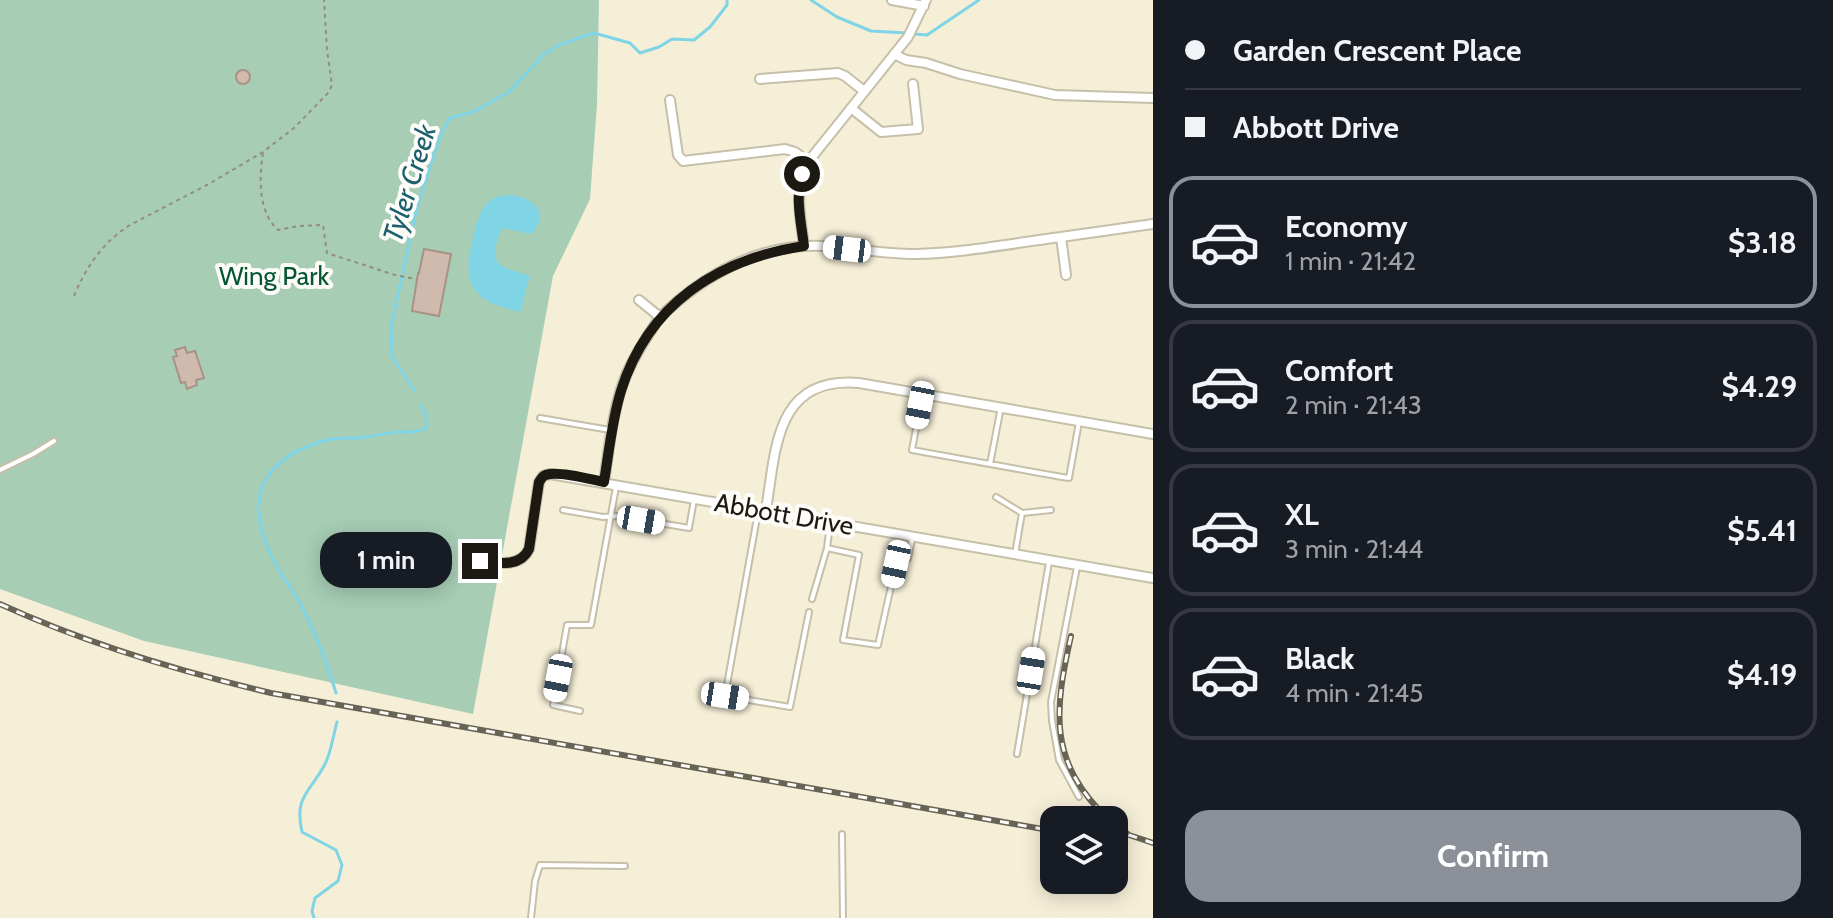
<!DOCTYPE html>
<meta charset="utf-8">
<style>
:root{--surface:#171b24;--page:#242831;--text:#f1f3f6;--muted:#9ea1a6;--line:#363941;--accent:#8c9099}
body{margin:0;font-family:Cabin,sans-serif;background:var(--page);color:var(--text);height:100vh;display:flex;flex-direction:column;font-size:30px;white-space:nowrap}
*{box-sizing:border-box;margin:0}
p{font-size:26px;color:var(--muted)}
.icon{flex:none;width:44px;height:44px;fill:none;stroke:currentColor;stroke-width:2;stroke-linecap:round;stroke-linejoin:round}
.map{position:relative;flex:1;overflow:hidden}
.drawer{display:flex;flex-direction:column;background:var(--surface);width:680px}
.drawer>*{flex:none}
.top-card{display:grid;align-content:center;height:176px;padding:0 32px;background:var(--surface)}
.buttons{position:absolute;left:1040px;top:806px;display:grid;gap:16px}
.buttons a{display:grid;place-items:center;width:88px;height:88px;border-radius:16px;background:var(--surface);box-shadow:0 4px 20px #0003;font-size:40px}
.end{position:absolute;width:36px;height:36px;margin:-18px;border:10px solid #1b1911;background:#fff;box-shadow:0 0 0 4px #fff}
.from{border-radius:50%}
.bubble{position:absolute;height:56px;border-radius:24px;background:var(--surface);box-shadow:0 4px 20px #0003;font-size:26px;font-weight:800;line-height:56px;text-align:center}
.car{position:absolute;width:24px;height:48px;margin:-24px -12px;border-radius:10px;box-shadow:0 0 6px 2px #0007;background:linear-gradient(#fff 24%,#345 0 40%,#fff 0 76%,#345 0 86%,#fff 0)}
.top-card b{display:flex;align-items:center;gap:28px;height:76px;font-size:30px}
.top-card b+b{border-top:2px solid var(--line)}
.top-card i{width:20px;height:20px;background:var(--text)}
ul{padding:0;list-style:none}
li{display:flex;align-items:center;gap:24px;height:132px;margin:0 16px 12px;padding:0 16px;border:4px solid var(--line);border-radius:24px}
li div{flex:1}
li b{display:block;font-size:30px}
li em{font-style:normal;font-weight:800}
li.active{border-color:var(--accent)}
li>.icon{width:72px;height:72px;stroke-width:1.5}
.action{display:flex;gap:16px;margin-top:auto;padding:16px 32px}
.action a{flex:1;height:92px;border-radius:24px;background:var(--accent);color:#fff;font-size:32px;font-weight:800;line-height:92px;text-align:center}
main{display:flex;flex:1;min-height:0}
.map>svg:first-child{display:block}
.green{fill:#a7cdb5}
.water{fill:#7fd4e6}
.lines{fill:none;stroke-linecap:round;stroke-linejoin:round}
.stream{stroke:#7fd4e6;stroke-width:3}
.building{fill:#d0baad;stroke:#a89286;stroke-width:2}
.service-casing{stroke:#c6bfa9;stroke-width:8}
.minor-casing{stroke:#c6bfa9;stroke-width:12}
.path{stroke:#938e7e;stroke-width:2;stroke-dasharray:4 4;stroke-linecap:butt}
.service{stroke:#fff;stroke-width:4}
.minor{stroke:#fff;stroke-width:8}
.rail-casing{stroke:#676456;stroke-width:6}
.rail{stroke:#fefcf8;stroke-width:3;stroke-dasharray:9;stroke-linecap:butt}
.route{stroke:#1b1911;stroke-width:10}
.labels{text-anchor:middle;stroke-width:8;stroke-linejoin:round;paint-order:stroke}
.park-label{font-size:26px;fill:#055734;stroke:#fefcf8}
.street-label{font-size:26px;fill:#1b1911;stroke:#fefcf8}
.water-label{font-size:28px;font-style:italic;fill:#1b606d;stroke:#fefcf8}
</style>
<main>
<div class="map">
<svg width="1153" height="918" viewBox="0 0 1153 918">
<rect width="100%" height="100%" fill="#f6efd8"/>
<path class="green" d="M0,0h599l-2,104 -7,95 -37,77 -80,438 -329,-73 -144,-52z"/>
<path class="water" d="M506,195c24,0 47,17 25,39l-29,-6c-17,37 -2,39 28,48l-10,36c-16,-5 -34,-7 -45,-22 -3,-5 -6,-10 -6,-17 -2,-14 7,-56 16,-67 5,-7 13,-10 21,-11z"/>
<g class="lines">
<path class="stream" d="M811,0l26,17 34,14 35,2
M913,34l14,1 52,-35
M414,390l-23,-35 1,-33 24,-111 24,-75 10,-18 23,-6 36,-20 35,-38 15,-9 35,-12 36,10 10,10 19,-6 13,-8 22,1 16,-13 17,-22v-5
M336,693c-9,-32 -22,-63 -37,-92 -8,-14 -19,-27 -26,-42 -30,-59 -13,-99 50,-118 14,-4 29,-2 43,-4 10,-1 20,-4 31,-5 11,0 19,1 30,-4l-1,-12 -5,-11
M314,918l-2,-7 3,-13 23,-17 4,-16 -6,-15 -34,-18c-8,-35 7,-39 22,-66 7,-12 9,-30 13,-44"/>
</g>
<path class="building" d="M236 77a7 7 0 1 1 14 0a7 7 0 1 1-14 0Z
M424,249l27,5 -12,62 -27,-5 6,-38h1z
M185,347l2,6 8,-2 9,27 -8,2 1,5 -10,4 -2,-7 -4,1 -8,-26 4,-1 -2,-6z"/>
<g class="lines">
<defs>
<path id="service" d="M922,396l-10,54 150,27 7,1 10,-56
M540,418l70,12
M990,464l11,-57
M0,470l33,-16 21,-13
M996,497l26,16
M563,510l40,7 15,-1 71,12 5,-28
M758,512l-33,184 65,11 19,-95
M827,548l32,7 -16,85 35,5 18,-81 12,-5 4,-20
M1015,554l7,-41 29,-3
M1077,567l-26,135 1,19 7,39 20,37
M812,599l15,-51 3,-24
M580,711l-27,-6 14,-80h24l25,-138
M1017,754l32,-192
M842,834l1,84
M531,918l4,-37 5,-16 85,1"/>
<path id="minor" d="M892,0l32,6
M894,54l12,6 20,3 34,11 95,21 98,3
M760,79l78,-6 7,3 19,15
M670,100l8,55 5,6 102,-12 10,3 13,10
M851,108l30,24 37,-3 -5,-45
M804,246c-4,-33 -10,-53 4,-84l100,-125 18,-37
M1066,275l-5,-38 92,-13
M639,300l21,17c44,-42 101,-75 164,-71 30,2 60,8 91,8 49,-1 98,-11 146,-17
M604,482c5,-33 8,-67 19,-99 9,-24 23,-45 37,-66
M766,510c10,-61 9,-134 93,-127l294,51
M480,561c18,2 40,7 49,-12l10,-67 4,-6 7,-2 603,104"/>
</defs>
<use href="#service" class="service-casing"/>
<use href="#minor" class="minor-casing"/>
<path class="path" d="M263,153c-4,25 -5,59 15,77l21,-4 24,-1 4,28 68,22 21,4
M74,296c12,-29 29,-54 56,-71l77,-40 56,-33 31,-24 34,-35 4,-8 -5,-35 -3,-50"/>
<use href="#service" class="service"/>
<use href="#minor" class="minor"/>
<defs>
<path id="rail" d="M0,604c87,40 178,67 271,89l783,138
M1071,636c-17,76 -23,126 38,184
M1114,824l15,11 24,8"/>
</defs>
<use href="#rail" class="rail-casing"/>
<use href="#rail" class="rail"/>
</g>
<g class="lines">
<path class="route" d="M480,561c18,2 40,7 49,-12l10,-67c4,-6 4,-7 11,-8 14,-2 39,5 54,8 5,-30 8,-62 17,-91 27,-87 97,-132 183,-145 -3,-24 -9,-48 -2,-72"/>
</g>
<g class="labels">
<g class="park-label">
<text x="274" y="285">Wing Park</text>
</g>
<g class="street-label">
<text transform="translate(784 514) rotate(10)" y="9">Abbott Drive</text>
</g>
<g class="water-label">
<text transform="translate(409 183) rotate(-73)" y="10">Tyler Creek</text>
</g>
</g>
</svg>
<div class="buttons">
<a><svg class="icon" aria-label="layers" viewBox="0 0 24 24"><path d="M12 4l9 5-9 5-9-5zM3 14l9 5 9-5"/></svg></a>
</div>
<i class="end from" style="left:802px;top:174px"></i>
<i class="end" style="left:480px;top:561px"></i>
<div class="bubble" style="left:320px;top:532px;width:132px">1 min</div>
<i class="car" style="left:847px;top:249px;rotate:277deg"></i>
<i class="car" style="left:920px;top:405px;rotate:191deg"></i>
<i class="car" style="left:641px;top:520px;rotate:100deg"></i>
<i class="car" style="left:896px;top:564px;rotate:192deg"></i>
<i class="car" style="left:1031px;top:671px;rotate:9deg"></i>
<i class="car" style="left:558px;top:678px;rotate:191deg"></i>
<i class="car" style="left:725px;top:696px;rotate:99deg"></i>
</div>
<section class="drawer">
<div class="top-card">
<b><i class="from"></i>Garden Crescent Place</b>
<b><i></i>Abbott Drive</b>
</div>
<ul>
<li class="active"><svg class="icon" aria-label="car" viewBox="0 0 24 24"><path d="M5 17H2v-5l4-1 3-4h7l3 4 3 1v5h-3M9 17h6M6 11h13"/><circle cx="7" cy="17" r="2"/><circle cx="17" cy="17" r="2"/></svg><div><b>Economy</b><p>1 min · 21:42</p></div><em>$3.18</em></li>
<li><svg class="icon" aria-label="car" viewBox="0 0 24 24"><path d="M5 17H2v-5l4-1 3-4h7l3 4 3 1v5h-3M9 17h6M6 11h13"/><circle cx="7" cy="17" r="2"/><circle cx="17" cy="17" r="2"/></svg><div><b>Comfort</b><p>2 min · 21:43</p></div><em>$4.29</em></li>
<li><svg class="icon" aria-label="car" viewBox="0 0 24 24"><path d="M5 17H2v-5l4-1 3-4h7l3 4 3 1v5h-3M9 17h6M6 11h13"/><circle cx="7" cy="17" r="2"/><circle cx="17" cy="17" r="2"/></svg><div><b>XL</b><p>3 min · 21:44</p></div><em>$5.41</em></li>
<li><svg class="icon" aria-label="car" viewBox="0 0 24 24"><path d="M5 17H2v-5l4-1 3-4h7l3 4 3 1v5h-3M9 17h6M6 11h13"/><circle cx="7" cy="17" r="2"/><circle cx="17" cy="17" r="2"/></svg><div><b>Black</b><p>4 min · 21:45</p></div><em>$4.19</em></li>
</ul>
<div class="action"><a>Confirm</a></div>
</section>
</main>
